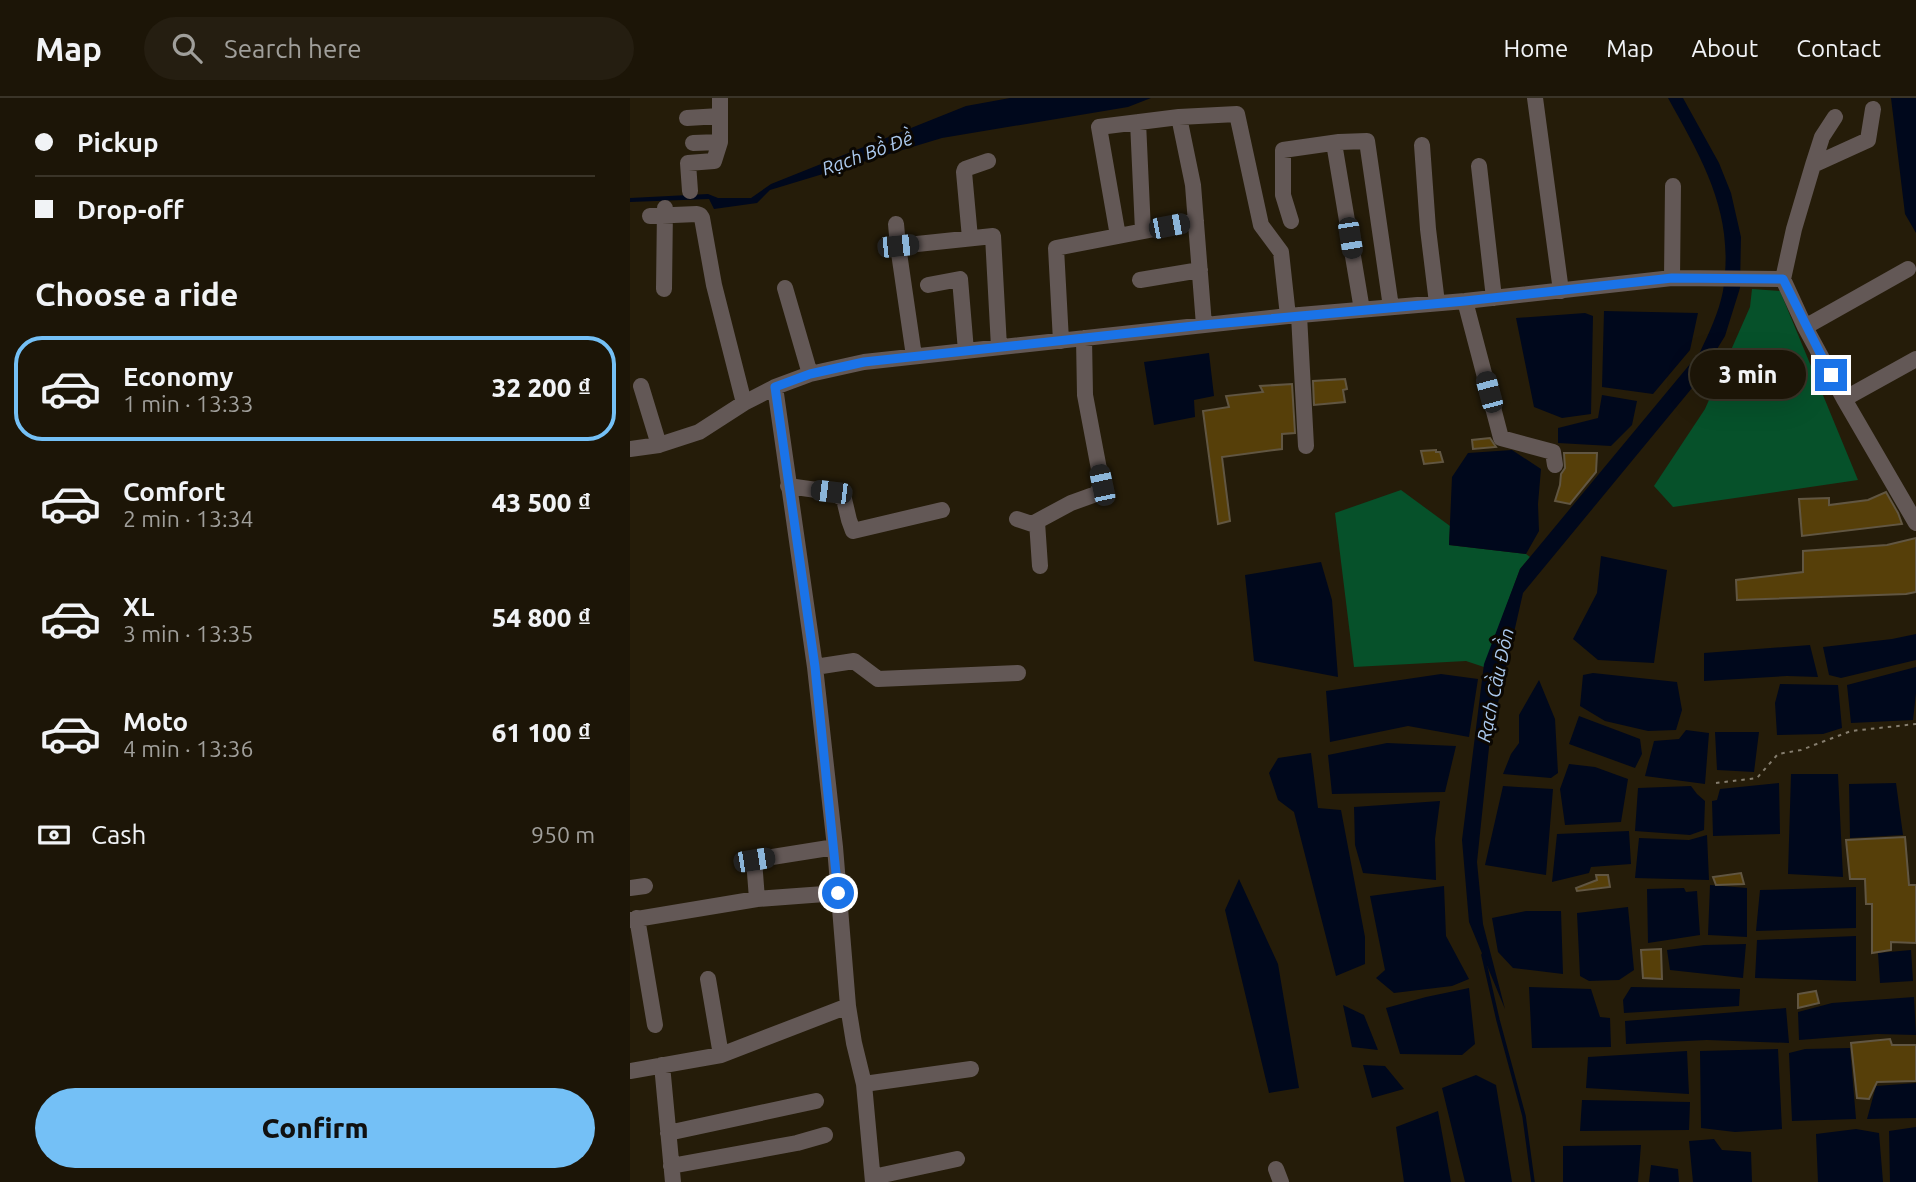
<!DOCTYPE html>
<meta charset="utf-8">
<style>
:root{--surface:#1c1507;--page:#251e11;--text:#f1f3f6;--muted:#a09f9b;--line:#3a3428;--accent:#74c0f6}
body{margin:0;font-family:Ubuntu,sans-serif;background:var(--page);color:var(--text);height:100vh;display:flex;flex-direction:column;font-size:26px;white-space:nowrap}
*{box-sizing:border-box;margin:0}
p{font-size:23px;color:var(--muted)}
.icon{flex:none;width:38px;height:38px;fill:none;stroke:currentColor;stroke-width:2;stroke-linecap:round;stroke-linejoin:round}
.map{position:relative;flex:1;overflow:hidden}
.panel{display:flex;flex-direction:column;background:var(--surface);width:630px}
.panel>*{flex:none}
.top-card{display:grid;align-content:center;height:154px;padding:0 35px;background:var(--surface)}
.end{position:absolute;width:32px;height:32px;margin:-16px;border:9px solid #1a73e8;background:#fff;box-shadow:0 0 0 4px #fff}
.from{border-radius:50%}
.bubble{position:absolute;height:49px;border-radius:24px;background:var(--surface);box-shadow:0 7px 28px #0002,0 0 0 2px var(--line);font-size:23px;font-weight:800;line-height:49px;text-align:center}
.car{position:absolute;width:21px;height:42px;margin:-21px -10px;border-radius:9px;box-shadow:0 0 5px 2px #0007;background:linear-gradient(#222 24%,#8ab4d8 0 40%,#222 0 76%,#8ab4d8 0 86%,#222 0)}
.top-card b{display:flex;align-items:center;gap:24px;height:66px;font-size:26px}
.top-card b+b{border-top:2px solid var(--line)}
.top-card i{width:18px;height:18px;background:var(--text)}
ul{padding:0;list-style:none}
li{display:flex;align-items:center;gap:21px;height:105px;margin:0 14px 10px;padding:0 21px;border:4px solid transparent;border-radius:28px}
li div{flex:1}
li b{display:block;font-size:26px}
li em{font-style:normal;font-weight:800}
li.selected{border-color:var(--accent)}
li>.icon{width:63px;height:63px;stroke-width:1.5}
h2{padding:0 35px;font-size:32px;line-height:84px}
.pay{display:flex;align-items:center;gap:18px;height:77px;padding:0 35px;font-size:26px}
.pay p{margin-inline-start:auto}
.action{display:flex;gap:14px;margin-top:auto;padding:14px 35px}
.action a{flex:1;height:80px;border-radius:42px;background:var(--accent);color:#111;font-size:28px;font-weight:800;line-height:80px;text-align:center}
header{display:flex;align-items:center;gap:42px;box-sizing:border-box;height:98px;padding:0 35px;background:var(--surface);border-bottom:2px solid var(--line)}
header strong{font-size:33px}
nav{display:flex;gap:38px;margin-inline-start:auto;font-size:24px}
.search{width:490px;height:63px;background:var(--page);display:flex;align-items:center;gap:18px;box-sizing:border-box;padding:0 24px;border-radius:38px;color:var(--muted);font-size:26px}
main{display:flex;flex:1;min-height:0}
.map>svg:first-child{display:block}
.green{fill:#06512a}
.water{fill:#00081c}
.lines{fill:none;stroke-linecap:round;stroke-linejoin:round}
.stream{stroke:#00081c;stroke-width:3.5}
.building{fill:#563f09;stroke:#615642;stroke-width:2}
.path{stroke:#857d6e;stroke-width:2;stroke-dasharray:3.5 5;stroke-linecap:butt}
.minor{stroke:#635856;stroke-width:16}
.route{stroke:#1a73e8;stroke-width:9}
.labels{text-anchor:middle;stroke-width:6;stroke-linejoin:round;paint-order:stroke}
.water-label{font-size:19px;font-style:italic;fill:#accaef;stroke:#0b0702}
</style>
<header>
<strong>Map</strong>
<div class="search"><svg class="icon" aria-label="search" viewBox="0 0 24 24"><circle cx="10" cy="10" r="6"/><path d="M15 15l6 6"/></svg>Search here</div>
<nav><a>Home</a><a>Map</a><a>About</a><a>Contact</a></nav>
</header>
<main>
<section class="panel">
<div class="top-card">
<b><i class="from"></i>Pickup</b>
<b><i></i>Drop-off</b>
</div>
<h2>Choose a ride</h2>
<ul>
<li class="selected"><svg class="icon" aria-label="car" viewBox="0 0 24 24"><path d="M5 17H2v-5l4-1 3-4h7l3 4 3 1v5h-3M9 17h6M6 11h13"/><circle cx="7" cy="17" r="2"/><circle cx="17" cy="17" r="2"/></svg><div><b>Economy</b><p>1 min · 13:33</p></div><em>32 200 ₫</em></li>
<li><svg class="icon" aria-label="car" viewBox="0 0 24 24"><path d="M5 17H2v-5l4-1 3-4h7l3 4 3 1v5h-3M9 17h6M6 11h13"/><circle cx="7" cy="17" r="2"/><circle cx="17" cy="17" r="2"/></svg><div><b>Comfort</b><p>2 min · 13:34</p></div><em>43 500 ₫</em></li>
<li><svg class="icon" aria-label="car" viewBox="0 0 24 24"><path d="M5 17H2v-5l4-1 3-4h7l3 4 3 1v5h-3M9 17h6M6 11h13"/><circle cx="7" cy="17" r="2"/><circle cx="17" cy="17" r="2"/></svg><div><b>XL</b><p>3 min · 13:35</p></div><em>54 800 ₫</em></li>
<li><svg class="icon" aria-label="car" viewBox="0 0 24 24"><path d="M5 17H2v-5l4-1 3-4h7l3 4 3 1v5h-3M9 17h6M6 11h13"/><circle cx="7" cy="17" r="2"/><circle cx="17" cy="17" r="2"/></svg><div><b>Moto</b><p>4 min · 13:36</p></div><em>61 100 ₫</em></li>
</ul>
<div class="pay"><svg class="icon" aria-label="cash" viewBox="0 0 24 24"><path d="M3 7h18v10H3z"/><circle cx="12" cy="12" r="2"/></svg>Cash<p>950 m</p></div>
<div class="action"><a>Confirm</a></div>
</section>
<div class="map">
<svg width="1286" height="1084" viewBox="0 0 1286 1084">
<rect width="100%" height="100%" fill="#251c09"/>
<path class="green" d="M1122,191l28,2 78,189 -185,27 -19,-21 51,-77 45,-102z
M771,392l49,36 -1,19 77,9 4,3 -10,12 -36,98 -18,-6 -112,6 -19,-154z"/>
<path class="water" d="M380,0h141l-23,9 -186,31 -172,52 -13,13 -43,6 -5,-10 -79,3v-4l78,-4 10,4h33l20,-14 195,-78z
M1038,0h15l36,65 12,30 10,44 -1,51 -15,48 -28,46 -174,211 -33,145 -13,124 6,62 22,85 -36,-87 -7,-82 22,-176 36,-95 180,-217c9,-19 19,-40 23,-61 12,-77 -19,-128 -55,-193z
M1261,0h25v135l-11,-19z
M974,213l94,2 -8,37 -37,44 -51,-7z
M955,215l8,3 -2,98 -29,4 -28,-11 -18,-89z
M579,255l5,43 -20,4 1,17 -41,8 -10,-63z
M972,297l35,6 -5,24 -21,21 -53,-3v-15l40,-10z
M882,352l29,19 -3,35 1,27 -13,23 -77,-9 3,-68 16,-24z
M971,458l66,14 -13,93 -56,-3 -25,-21 24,-46z
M691,464l11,38 6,77 -84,-16 -9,-86z
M1286,536v26l-75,18 -12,-3 -6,-28 69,-8z
M1180,547l8,32 -31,-1 -83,5v-28z
M1286,569v26l-3,27 -62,3 -4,-38z
M963,575l84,9 5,28 -6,20 -28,1 -43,-10 -25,-15 3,-31z
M811,576l37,5 -9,58 -61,-11 -78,16 -4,-51z
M909,582l16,39 3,54 -7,5 -48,-4 8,-20 8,-11v-28z
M1150,586l58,1 4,43 -19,6 -46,1 -2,-32z
M949,618l61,23 2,15 -7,14 -66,-24z
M1056,632l23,3 -4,51 -60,-8 9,-35 25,-2z
M1085,634h44l-5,40 -37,-2z
M757,645l69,3 -11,46 -113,2 -4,-39z
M681,655l7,55 23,2 24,127v27l-29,12 -42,-164 -16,-12 -9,-27 9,-15z
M939,666l26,3 33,12 -7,43 -56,3 -5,-36z
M1161,676h47l5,103 -55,-3z
M1149,685l1,51 -67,2 -1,-35 5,-1 3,-11z
M1266,685l7,52 -53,3 -1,-54z
M873,688l50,3 -7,86 -61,-10z
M1061,688l6,8 8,7 -1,29 -14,5 -55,-4 3,-43z
M810,703l-5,38 1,41 -73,-7 -8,-28 -1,-38z
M999,733l2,33 -40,3 -2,6 -37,9 5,-48z
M1077,737l2,45 -74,-2 4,-40 50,2z
M609,781l39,85 21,124 -30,5 -44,-183z
M1080,787l37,3v49l-39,-2z
M814,788l2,50 23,43 -17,7 -58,7 -18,-15 9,-8 -15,-74z
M1226,789v41l-100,3 4,-41z
M1054,790l2,4 11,-1 3,44 -52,8 -1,-54z
M998,809l6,63 -15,10 -30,1 -9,-5 -3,-63z
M896,813h35l2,63 -50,-6 -15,-16 -6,-34z
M1226,838v45l-101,-3 2,-38z
M1074,847l42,-1 -3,34 -73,-8 -3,-20z
M1281,852l2,31 -33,2 -2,-30z
M899,889l62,2 9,28 10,1 1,29 -79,1z
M1001,889l109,2 -1,17 -115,7 -1,-13z
M839,890l6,56 -13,11 -62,-1 -14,-46 40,-11z
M1284,899l2,38 -39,-1 -78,6 -1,-28 34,-9z
M713,907l21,10 14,35 -26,-3z
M1156,910l3,35 -82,-3 -81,4 -1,-23z
M1220,950l6,71 -64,2 -3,-68 16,-4z
M1148,951l4,80 -47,3 -34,-4 -1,-77z
M1057,953l2,43 -103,-6 2,-31z
M733,967l22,1 19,23 -32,9z
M846,977l20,10 16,97h-47l-23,-94z
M1286,985v35l-49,1 9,-33z
M952,1002l108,2 -1,28 -109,1z
M808,1013l13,71h-47l-8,-55z
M1286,1029v55h-26l-1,-51z
M1226,1031l23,4 4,49h-65l-2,-48z
M1084,1041l8,11 29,2 1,30h-59l-4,-41z
M1011,1047l-3,37h-75v-36z
M1021,1067l27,4 1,13h-30z"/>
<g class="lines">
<path class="stream" d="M853,857l15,65 26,96 9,66"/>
</g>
<path class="building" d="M715,281l2,10 -4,1 2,12 -31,3 -1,-24z
M662,286l3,49 -13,1v15l-60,8 8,64 -12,3 -15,-113 26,-4 -3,-11 37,-4 -3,-6z
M860,340l6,9 -23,2 -1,-9z
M806,352v2h4l3,10 -19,2 -3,-13z
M934,355h33l-1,19 -26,32 -15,-3 5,-16 1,-11 4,-6z
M1256,394l12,21 4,11 -100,12 -3,-37 30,-1v7l39,-5z
M1286,440v54l-10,2 -169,6 -1,-20 67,-8v-21l84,-6z
M1275,739l4,48h7v58l-25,-1v8l-19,3v-49h-6l-1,-25h-15l-4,-39z
M1111,775l3,11 -28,1 -3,-8z
M966,777h12l2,12 -33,4 -1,-3 21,-8z
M1031,851l1,30 -19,-1 -2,-28z
M1186,893l3,12 -21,5v-14z
M1260,941l2,6h24v36l-39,1 -8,17 -12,-1 -6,-55z"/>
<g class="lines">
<path class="path" d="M1086,685l41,-5 21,-24 23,-4 50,-19 65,-7"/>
<path class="minor" d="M905,0l26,193
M1243,11l-5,31 -55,25 -19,64 -11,50 22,48 39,72 72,124
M549,19l14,68 11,140
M57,20l33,-2
M508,24l5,109
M63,45l27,-1
M704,45l28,167
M792,47l6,84 9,74
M1183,67l9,-28 13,-20
M849,68l15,132
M60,93l-2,-28 26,-2 6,-19v-44
M20,118l47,-2 3,1 2,3 12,67 30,118
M661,123l-8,-26v-45l56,-8 28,-1 24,166
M266,126l2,22 95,-10 6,111
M488,138l-19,-109 80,-10 58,-3 24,111 20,27 7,64
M340,140l-6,-66 1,-3 23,-8
M268,148l16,110
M1042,180l1,-92
M510,182l60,-10
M298,187l32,-6 6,72
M155,190l25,86
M34,191l1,-81
M835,203l36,137 52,14 2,13
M669,217l7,131
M1175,229l103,-58
M431,243l-5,-93 140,-27
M11,288l18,59
M145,289l40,280 20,180 13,159 6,37 10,41 9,98
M1214,301l72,-40
M0,351l29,-4 40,-13 45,-29 31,-16 35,-13 54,-12 424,-46 177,-15 207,-23 111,1
M158,388l43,6 13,7 5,21 4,11 89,-21
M387,421l15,5 39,-21 25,-9 6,-9 -17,-90 -1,-57
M407,424l3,44
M185,569l39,-6 24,18 140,-6
M0,790l15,-2
M127,801l-3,-39 81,-13
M7,820l18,107
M0,822l127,-21 81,-6
M78,881l13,76
M32,967l11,117
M0,973l91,-16 127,-49
M234,986l107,-15
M38,1035l148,-32
M41,1068l126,-23 28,-8
M646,1071l5,13
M243,1079l84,-18"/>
</g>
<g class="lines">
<path class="route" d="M208,795l-23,-226 -40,-280 35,-13 54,-12 339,-37 262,-24 207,-23 111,1 48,96"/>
</g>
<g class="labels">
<g class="water-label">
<text transform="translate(237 55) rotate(-20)" y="7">Rạch Bồ Đề</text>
<text transform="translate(865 587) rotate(-78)" y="7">Rạch Cầu Đồn</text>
</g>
</g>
</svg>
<i class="end from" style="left:208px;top:795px"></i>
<i class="end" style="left:1201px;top:277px"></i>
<div class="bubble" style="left:1060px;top:252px;width:116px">3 min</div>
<i class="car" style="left:539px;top:128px;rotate:79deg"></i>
<i class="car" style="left:720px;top:140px;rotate:171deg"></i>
<i class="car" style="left:268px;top:148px;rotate:84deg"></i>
<i class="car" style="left:859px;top:294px;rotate:345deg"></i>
<i class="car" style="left:472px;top:387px;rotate:348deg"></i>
<i class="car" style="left:201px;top:394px;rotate:277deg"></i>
<i class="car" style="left:124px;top:762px;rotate:81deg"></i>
</div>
</main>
